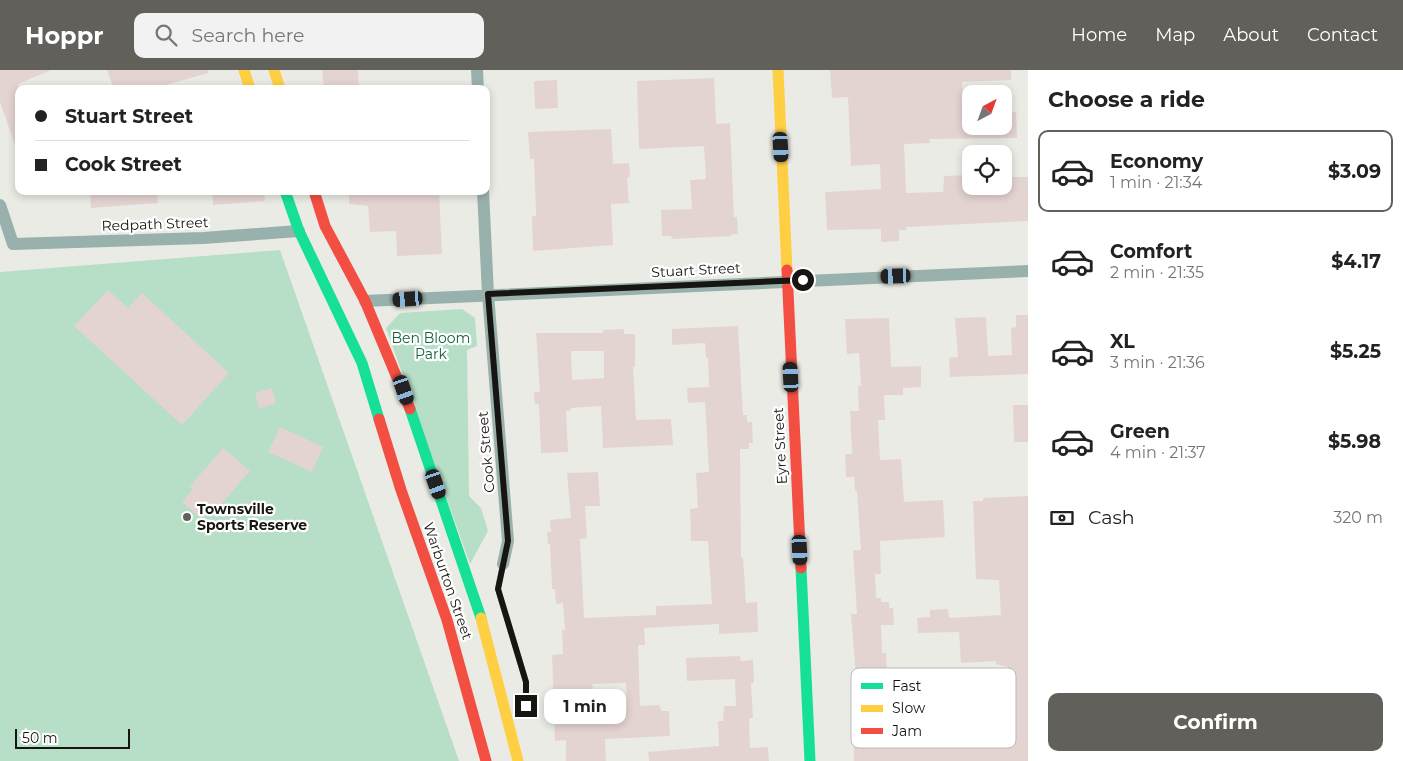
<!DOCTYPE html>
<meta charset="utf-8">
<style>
:root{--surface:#fff;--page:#f2f2f2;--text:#222;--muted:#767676;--line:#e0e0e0;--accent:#61605b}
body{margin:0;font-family:Montserrat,sans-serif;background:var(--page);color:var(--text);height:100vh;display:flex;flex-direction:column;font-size:19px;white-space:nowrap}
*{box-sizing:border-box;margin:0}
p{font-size:16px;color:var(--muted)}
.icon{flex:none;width:28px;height:28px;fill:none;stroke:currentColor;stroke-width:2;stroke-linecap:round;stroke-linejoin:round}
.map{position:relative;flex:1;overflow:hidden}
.details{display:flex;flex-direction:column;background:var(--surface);width:375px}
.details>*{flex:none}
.guide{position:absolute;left:15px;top:15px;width:475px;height:110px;border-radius:10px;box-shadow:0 2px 8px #0003;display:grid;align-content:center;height:110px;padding:0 20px;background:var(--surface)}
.needle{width:32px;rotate:41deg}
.tools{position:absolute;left:962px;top:15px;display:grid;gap:10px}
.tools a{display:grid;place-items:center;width:50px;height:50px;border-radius:10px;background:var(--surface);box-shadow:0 2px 8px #0003;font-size:25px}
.scale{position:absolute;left:15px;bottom:12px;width:115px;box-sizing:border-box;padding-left:5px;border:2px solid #161511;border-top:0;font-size:14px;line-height:18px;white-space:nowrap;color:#161511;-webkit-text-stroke:4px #fff;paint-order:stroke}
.end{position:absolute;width:22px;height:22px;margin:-11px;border:6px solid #161511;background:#fff;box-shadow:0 0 0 2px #fff}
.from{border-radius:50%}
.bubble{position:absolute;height:35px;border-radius:10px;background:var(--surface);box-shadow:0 2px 8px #0003;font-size:16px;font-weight:700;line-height:35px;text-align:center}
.car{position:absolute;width:15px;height:30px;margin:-15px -8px;border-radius:6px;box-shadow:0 0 4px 1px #0007;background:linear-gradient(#222 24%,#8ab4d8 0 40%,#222 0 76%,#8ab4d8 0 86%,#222 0)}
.guide b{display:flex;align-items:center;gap:18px;height:48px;font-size:19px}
.guide b+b{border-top:1px solid var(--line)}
.guide i{width:12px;height:12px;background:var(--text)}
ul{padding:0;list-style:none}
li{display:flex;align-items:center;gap:15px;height:82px;margin:0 10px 8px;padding:0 10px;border:2px solid transparent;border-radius:10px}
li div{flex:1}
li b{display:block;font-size:19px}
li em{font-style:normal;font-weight:700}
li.selected{border-color:var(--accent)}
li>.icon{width:45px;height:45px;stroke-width:1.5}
h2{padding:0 20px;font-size:22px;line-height:60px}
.pay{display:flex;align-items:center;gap:12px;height:55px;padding:0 20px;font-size:19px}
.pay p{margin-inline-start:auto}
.action{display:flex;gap:10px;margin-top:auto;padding:10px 20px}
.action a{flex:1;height:58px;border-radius:10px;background:var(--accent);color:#fff;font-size:20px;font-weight:700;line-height:58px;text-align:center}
header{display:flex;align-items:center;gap:30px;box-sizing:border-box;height:70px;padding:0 25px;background:var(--accent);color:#fff}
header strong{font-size:24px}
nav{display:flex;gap:28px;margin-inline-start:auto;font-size:18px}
.search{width:350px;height:45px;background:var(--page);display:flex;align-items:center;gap:12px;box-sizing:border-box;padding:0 18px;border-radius:10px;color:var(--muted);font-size:19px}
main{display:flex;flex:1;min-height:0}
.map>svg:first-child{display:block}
.green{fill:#b7dec6}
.building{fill:#e4d4d1;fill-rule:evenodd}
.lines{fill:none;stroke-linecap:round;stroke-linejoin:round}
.lane{stroke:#99b1ac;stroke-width:6}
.street{stroke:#99b1ac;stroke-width:12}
.fast{stroke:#16e098;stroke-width:11}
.slow{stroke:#ffcf43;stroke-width:11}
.jam{stroke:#f24e42;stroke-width:11}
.route{stroke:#161511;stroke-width:6}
.poi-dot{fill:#61605b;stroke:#fff;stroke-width:2}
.labels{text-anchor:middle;stroke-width:4.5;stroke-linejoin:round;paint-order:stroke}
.street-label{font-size:14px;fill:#161511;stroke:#fff}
.park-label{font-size:14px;fill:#166140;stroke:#fff}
.poi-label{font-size:14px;font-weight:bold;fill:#161511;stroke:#fff;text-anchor:start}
.key{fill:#fff;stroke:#b9b9b8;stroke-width:1}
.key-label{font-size:14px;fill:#161511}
</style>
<header>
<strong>Hoppr</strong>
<div class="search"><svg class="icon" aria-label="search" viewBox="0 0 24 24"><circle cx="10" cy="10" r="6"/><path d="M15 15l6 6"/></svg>Search here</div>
<nav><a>Home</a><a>Map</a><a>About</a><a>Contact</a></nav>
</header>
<main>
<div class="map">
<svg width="1028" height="691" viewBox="0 0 1028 691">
<rect width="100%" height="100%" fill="#ebebe5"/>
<path class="green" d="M280,180l179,511h-459v-489z
M462,239l13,9 2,28 -10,4 2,146 12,12 7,23 -18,33 -84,-236 14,-15z"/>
<path class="building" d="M0,0h51l-33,14 1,66 -2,1 -17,-49z
M107,0h101v3l-56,16h-38z
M322,0h36l1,19h-35z
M830,0h181v10l-49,2 2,44h40v-13l12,-1 1,26 -88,1 1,4 -26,1 2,49 37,-1 1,-16 22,-1 3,11h35v-9h24v44l-122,6 1,3h-8v11l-18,1v-13l-54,1 -2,-38 56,-3 -1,-25 -29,2 -3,-69 -16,1z
M714,8l2,46 14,-1 4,94h3l1,17h-7l1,2 -60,3 -1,-3h-9l-1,-26 31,-1 -2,-29 16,-1 -2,-33 -65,3 -2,-68z
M557,10l1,28 -23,1 -1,-28z
M611,59l2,35 16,-1 1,14 -3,1 2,25 -18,1 2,41 -80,6 -1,-35h4l-2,-57h-4l-2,-27z
M90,121h67l1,12 -67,5z
M212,121h52l1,10 -52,4z
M349,121h90l3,63 -45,2 -1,-25 -26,1 -2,-26 -19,-2z
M108,220l20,18 14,-15 87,80 -47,52 -108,-99z
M1016,245h12v59l-78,3 -1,-19 9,-1 -3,-39 31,-1 2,39 24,-1 -1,-27 5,-1z
M889,248l2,49 30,-1v21l-18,1v7h-19l1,25h-7l2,40 21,-1 3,43 39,-2 2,37 -65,4 1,33h-6l1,24h5v4h8v6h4l1,17h-13l1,28h4l1,20h-4l2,57 29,-1v4l49,-2 -1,-9 36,-1 -1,-5h8v-12h5l-2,-37 -12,-3v-3l-35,2 -2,-31 -41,1 -1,-15 13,-1v-7l18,-1 1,9 52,-3 -2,-35 -23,-1 -3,-78h10v-3l45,-2v265h-174l-1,-29 13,-1 -2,-31 -6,1 -7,-87h6l-4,-64h8l-4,-59h-2l-1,-14h-8l-1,-23h7l-2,-43h9l-1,-25h3l-2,-33 -12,1 -2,-35z
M738,256l5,89h4v7h5l1,21h-4v6h-9l1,109h2l3,45 11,-1 1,30 -39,2v-10l-75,4 1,17h-7l2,61 19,-1 3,6h7l1,25 -65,3 1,22h-40v-21l-11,1 -3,-86 11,-1 -1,-24h3l-2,-27 -7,1 -1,-15h-3l-2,-45h-2l-1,-12h4l-1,-12 21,-2 -4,-45 31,-1 2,34h-15l2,32 -7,1 4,79 72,-3v-9l56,-2 -4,-63h-17l-1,-32 8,-1 -2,-35 13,-1 -4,-70 -17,1 -1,-15 22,-1 -1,-29h-2l-1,-15 -33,2v-16zM626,613l1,27h-5v2l-24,1 -6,-29z
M624,259v5h11v33h-2l3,53 35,-1 2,26 -70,3 -2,-42 -30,2v2l-5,1 2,41 -27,1 -2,-49h-4l-1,-12h6l-4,-59h67v-3zM571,281h33v27l-32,2z
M272,318l4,16 -17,4 -4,-15z
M1013,335h15v37h-14z
M280,357l43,20 -11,25 -44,-20z
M223,378l27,23 -34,39 -4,-4 -10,13 -20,-17 11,-13 -3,-3z
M740,586l1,5 12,-1 1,23h-3l2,35h-4l1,30 18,-1 1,14h-120l-1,-9 71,-6 -1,-25h5l1,-15h12l-1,-27 -48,2 -1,-23z"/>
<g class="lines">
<path class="lane" d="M503,494l-5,25 28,93v24"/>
<path class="street" d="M477,0l1,19
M483,121l5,103 20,247 -5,23
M0,135l13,39 190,-6 96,-7
M365,231l663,-30"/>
<path class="fast" d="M285,121l14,40 63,132 17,56
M410,339l71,209
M801,498l9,193"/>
<path class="slow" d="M244,0l6,19
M274,0l6,19
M778,0l9,200
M481,548l37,143"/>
<path class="jam" d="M314,121l11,35 40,75 45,108
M787,200l14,298
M379,349l22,71 46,130 39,141"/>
</g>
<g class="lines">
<path class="route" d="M526,636v-24l-28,-93 10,-48 -20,-247 315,-14"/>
</g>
<circle class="poi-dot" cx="187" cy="447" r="5"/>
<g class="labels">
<g class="street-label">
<text transform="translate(155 154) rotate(-2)" y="5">Redpath Street</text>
<text transform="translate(696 200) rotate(-3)" y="5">Stuart Street</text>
<text transform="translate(780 376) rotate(-93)" y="5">Eyre Street</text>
<text transform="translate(486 382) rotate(-95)" y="5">Cook Street</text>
<text transform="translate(448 511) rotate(71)" y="5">Warburton Street</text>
</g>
<g class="park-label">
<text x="431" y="273">Ben Bloom<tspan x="431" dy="16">Park</tspan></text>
</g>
<g class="poi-label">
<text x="197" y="444">Townsville<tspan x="197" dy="16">Sports Reserve</tspan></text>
</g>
</g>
<rect x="851" y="598" width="165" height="80" rx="8" class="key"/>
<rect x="861" y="613" width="22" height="6" fill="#16e098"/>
<rect x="861" y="635" width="22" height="7" fill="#ffcf43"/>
<rect x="861" y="658" width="22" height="6" fill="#f24e42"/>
<g class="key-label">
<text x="892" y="621">Fast</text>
<text x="892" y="643">Slow</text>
<text x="892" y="666">Jam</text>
</g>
</svg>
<div class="tools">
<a><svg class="needle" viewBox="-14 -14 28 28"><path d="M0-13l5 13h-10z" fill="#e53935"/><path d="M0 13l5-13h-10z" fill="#767676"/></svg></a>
<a><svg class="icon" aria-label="locate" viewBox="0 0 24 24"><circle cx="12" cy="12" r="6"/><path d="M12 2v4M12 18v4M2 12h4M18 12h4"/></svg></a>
</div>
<div class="scale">50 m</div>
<i class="end from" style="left:803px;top:210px"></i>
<i class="end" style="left:526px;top:636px"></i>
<div class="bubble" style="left:544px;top:619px;width:82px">1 min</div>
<i class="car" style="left:781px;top:77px;rotate:177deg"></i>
<i class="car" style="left:896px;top:206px;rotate:268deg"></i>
<i class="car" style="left:408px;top:229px;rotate:266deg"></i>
<i class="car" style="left:791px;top:307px;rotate:357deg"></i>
<i class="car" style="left:404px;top:320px;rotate:161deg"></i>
<i class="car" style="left:436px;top:414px;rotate:161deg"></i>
<i class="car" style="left:800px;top:480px;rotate:177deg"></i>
<div class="guide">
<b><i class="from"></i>Stuart Street</b>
<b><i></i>Cook Street</b>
</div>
</div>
<section class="details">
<h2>Choose a ride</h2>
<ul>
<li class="selected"><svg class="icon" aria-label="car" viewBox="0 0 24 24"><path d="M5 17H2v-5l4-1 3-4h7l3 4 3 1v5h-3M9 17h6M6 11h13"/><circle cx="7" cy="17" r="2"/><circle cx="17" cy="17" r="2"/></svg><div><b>Economy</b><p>1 min · 21:34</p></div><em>$3.09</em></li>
<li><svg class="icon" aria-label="car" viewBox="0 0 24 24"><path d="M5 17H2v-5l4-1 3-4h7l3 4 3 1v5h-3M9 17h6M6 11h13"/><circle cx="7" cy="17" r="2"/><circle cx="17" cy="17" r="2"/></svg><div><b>Comfort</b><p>2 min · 21:35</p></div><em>$4.17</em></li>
<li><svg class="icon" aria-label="car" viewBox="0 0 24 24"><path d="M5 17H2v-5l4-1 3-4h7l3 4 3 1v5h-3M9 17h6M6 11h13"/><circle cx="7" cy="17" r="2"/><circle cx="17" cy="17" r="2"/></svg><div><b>XL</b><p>3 min · 21:36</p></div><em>$5.25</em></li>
<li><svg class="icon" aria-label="car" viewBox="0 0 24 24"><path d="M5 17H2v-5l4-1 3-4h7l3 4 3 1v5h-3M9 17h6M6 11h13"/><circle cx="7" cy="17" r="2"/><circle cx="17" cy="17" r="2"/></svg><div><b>Green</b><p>4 min · 21:37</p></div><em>$5.98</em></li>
</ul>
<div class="pay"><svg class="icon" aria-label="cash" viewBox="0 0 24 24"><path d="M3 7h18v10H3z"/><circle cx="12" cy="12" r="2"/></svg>Cash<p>320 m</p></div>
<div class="action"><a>Confirm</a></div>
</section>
</main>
